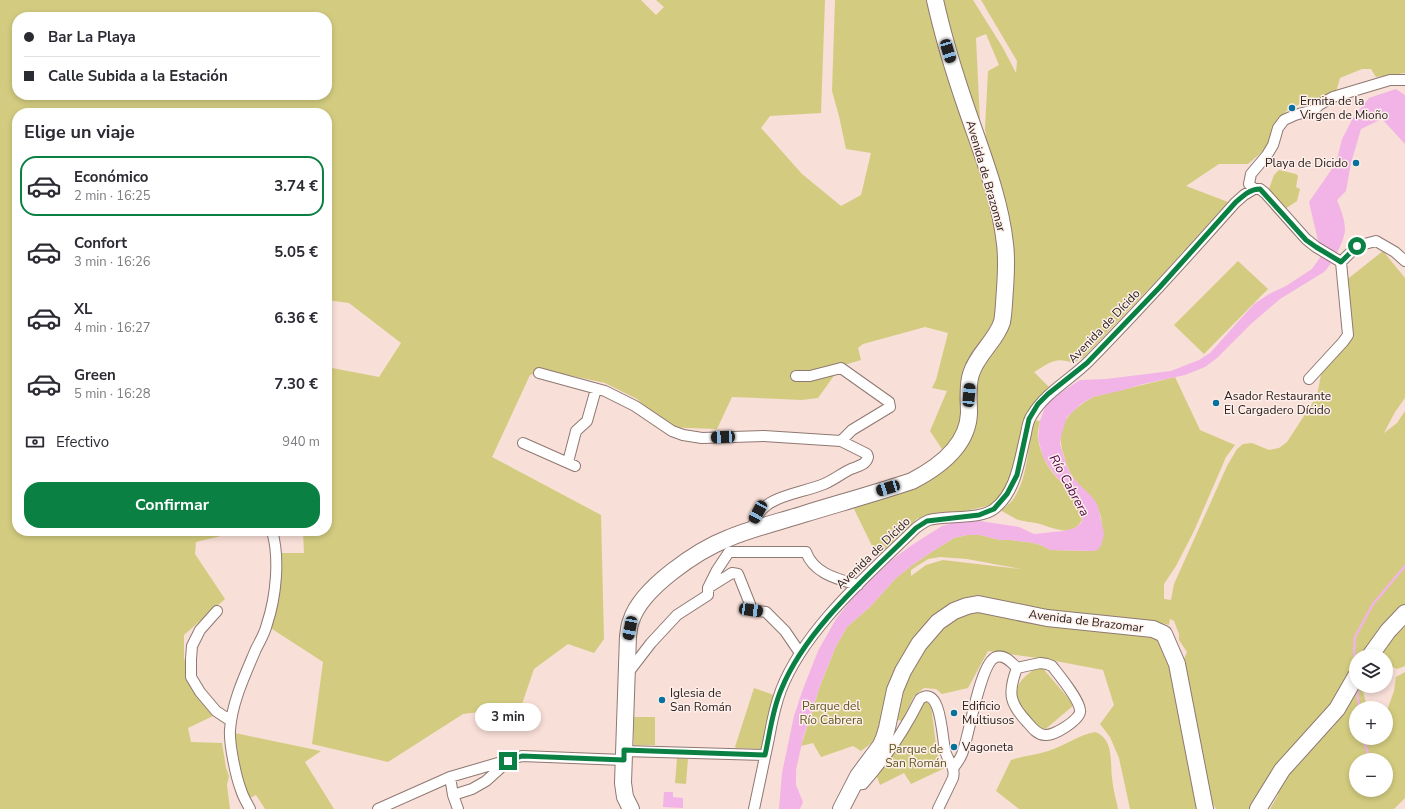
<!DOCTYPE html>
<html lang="es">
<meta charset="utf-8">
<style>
:root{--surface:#fff;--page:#f2f2f3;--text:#2b2b33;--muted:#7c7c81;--line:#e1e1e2;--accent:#0b8043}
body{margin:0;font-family:"Nunito Sans",sans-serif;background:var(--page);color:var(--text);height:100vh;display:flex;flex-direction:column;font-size:15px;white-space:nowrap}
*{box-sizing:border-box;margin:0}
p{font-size:13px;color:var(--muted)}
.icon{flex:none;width:22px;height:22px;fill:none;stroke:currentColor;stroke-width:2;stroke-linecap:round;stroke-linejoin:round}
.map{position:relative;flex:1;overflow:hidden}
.details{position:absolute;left:12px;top:108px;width:320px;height:428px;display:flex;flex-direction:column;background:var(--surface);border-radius:16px;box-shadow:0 2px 6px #0003}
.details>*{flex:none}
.banner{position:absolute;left:12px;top:12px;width:320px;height:88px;border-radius:16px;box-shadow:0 2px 6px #0003;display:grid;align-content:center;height:88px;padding:0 12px;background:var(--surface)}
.buttons{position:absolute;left:1349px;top:649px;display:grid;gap:8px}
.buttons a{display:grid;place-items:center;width:44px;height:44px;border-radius:50%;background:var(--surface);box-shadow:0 2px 6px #0003;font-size:20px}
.end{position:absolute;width:18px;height:18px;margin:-9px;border:5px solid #0b8043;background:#fff;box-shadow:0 0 0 2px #fff}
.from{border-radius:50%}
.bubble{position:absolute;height:28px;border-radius:14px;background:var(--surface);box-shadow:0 2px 6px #0003;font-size:13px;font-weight:700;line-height:28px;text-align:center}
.car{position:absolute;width:12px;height:24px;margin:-12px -6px;border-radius:5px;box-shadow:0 0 3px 1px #0007;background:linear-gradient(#222 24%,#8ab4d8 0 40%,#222 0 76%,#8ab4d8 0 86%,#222 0)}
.banner b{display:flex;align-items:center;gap:14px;height:38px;font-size:15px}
.banner b+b{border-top:1px solid var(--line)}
.banner i{width:10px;height:10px;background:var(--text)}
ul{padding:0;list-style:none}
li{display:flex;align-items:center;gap:12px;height:60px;margin:0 8px 6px;padding:0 4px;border:2px solid transparent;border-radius:16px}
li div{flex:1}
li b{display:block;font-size:15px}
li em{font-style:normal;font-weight:700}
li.selected{border-color:var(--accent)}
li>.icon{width:36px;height:36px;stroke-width:1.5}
h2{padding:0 12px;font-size:18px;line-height:48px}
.pay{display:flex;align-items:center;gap:10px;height:44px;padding:0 12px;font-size:15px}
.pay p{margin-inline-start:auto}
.cta{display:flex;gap:8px;margin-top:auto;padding:8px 12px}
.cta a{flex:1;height:46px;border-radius:16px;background:var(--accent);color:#fff;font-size:16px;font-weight:700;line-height:46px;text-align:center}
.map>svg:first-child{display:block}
.green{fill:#d3cc80;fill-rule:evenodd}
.water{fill:#f2b3e6}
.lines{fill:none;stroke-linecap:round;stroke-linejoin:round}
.stream{stroke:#f2b3e6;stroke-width:2.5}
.minor-casing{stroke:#8f7871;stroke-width:12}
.trunk-casing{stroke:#8f7871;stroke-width:18}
.minor{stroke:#fff;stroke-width:10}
.trunk{stroke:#fff;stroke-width:16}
.route{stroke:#0b8043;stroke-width:5}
.poi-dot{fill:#07719d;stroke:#feefea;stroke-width:1.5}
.labels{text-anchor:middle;stroke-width:3;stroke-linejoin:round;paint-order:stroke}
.poi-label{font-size:12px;fill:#251c19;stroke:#feefea;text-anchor:start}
.street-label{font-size:12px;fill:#251c19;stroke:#feefea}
.park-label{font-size:12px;fill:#5c561d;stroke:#feefea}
.water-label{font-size:13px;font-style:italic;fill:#4d0146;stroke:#feefea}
</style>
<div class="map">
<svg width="1405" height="809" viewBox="0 0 1405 809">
<rect width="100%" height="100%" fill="#f8dfd7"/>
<path class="green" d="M0,0h641l15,15 8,-8 -8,-7h169l-4,113 -51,3 -9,12 41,46 39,32 20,-11 10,-42 -25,-4 -7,-33 -7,-25 3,-91h91l16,54 49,138 10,47 -1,77 -35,97 -19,42 -16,-24 17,-40 -15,-3 4,-8 12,-47 -23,-6 -62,17 -5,4 3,12 -20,6 -23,32 -16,2 -70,-3 -15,32 -56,-2 -4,-10 -20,-18 -32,-16 -60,-13 -15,5 -38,82 109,58 3,124 -10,14 -26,-9 -34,25 -13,38 -58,7 -75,48 -76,-18 11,-82 -54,-35 9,-74h26l-1,-22h24v-164l52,10 22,-34 -52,-40 -22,-3v-187h-310v418h211l1,3 -33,8 -1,12 30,45 -41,36v23l9,29 22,28 -27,13 3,14 31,1 4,25 3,8 -2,9 3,24h-230zM17,17h310v78h-310z
M941,0h32l30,48 13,25 1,-12 -36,-61h424v73l-29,4 -5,-8h-9l-22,9 -4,14 -20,11h-14l-16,8 -10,16 -5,17 -23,20h-29l-33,22 42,16 -65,72 -79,83 -11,6c-17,-7 -24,0 -39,9l17,17 -25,25 -12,60 -8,17 -15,14 -25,6 -33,2 -16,6 -38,41 -27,-55 94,-37 31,-83 3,-17 21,-27 6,-22 -22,-191 3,-57 11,-6 -13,-31 -10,4 4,84 -14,-39z
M1279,170l17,4 2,2 -2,11 4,2 -3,12 -12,8 -16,-20 5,-14z
M1383,251l22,27v120l-10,14 -11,21 13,-10 8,-12v196l-41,49h-8v12l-16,26 -88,115h-36l-6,-10 -28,-136 5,-11 -8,-12v-6l-5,-13 -4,-2 -1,6 -17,-4 -199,-18 -70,113 -9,25 -13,10 -8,-5 -32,11 -8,-14 -12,3 19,-60 16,-40 11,-19 24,-21 24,-27 16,-13 22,-15 21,-13 13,-3h13l20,5h11l23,3 9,3 7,4 40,1c4,-9 14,-23 11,-34 -3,-12 -18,-26 -25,-36 -6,-7 -9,-15 -12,-25 -10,-30 4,-44 29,-59l82,-20 25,53 35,15 -9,12 -32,74 -18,35 -12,18v15l7,1 3,-16 53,-118 10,-17 6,-5 9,-1 17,7 10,-2 8,-6 30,-46 5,-27 24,-27 -1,-61zM940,557l27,2 54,10 -78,-9 -17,5 -15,11v-6l17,-11z
M1238,261l30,28 -64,65 -30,-29z
M1033,420l7,1c-1,6 -3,13 -2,18 3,16 10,30 21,41 9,9 20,19 23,32 3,12 -10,21 -21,18 -7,-1 -14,-4 -21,-6 -7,-2 -16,-2 -24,-5 -5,-3 -11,-6 -16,-9 3,-2 7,-4 10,-7 18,-20 18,-57 23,-83z
M973,610l171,21 15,10 9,20 28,131 1,17h-67l-11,-51 -9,-21 -10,-13 14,-19 -11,-35 -58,-11 -57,-8 -20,37 -26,6 -6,-5 -12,-1 -10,8 -12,25 -8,-2 16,-51 34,-43z
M1405,623v43l-8,3 -9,-4 -2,3v-12h-8z
M1040,665l34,40 -32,27 -27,-32c1,-20 11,-24 25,-35z
M1405,672v126l-11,11h-124l8,-14 1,-7 7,-8 6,-14 41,-39 24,-41h12l-6,5 4,17h-11v30h30v-25l8,-22 2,-14zM1356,760h30v30h-30z
M754,688l20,7 -8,30 -3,24 -27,-1 -1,-1z
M924,702h3l4,3 6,49 8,14 -34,16 -7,-11 -24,12 -3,-8 28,-43z
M634,717h21v28h-21z
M1095,732c19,7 15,29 17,46 1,11 4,21 6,31h-99l-23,-18 15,-31c12,-4 25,-5 37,-9 17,-5 30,-16 47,-19z
M235,733l86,18 -16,11 29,47h-69l-9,-14 -8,4 -10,-39z
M677,758l11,1 -2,25 -11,-1z"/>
<path class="water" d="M1396,89l9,6v49l-23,-25 -21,10 -10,34 -5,28 -9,9c4,10 8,20 8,30 -1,12 -13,34 -21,42l-44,27 -28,24 -35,35 -12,9 -20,8 -42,9 -20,6 -30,7 -12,7 -14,13 -6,19 -1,8 8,25 4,7 6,7 15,15 5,8 6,28 -3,12 -5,5 -46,-1 -7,-4 -9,-3 -23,-3h-11l-20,-5h-13l-13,3 -21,13 -22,15 -16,13 -24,27 -24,21 -11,19 -15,37 -18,55 -7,32v15l7,17 -3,7h-21l3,-36 12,-57 9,-27 15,-38 18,-32 19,-24 38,-36 19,-14 30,-19 17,-5 14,-1 46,7 15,7 29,-3 12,-3 6,-5 2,-6 -4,-13 -11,-16 -9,-8 -10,-13 -6,-10 -5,-19 2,-17 6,-16 14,-12 20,-13 26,-1 65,-8 28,-11 11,-7 44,-49 15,-10 17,-8 26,-17 9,-13v-8l-2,-3 -10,-43 27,-39 6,-24 11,-21 16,-20z
M664,792h9v5l10,1v10l-20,-1z"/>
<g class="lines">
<path class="stream" d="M1356,670l-2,-21 1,-12 18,-33 32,-38
M1357,687l2,21
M1363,738l7,22"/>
<defs>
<path id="minor" d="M1341,262l-25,-15 -10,-8 -41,-46 -5,-4h-6l-5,-5 2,-10 16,-19 6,-10 5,-17 6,-8 11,-5 19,-5 5,-5 14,-8 57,-17h15
M1341,262l16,-16 19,-5 19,11 10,9
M539,373l66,18 30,15 37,25 11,4 19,3 62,-2 77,5 26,13 1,3c-2,8 -10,9 -17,12 -9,4 -17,11 -27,15 -26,11 -67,11 -71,45
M796,376h14l31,-8 48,34 1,5 -38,23 -11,11
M1309,379l34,-37 5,-7 -7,-73
M523,443l52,23
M568,462l8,-31 11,-10 9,-32
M708,588l9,-18 12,-18h77c8,22 32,27 52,33
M217,611l-17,19 -8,16 -1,13v18l9,15 16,19 15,10
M1040,663l7,1 5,2c7,9 27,33 28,44 2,9 -26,26 -35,25 -7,0 -12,-6 -17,-12 -18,-19 -21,-29 -11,-55z
M627,669h4l20,-26 26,-28 31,-20v-7l24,-15 6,1 12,30 1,6 15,2 19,19 15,22
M624,751l141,4
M954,767c3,-4 6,-8 8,-13 7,-17 18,-92 34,-97 9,-3 16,6 21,11
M450,777l3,18 5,14
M853,785l10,-1c22,-25 42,-55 57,-85 21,-15 22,38 25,51 2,11 11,16 8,28l-15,31
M453,795l19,-6 14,-8 21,-19
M250,809c-3,-6 -7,-12 -9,-19 -5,-13 -12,-46 -11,-60 2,-28 15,-55 26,-81 4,-8 9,-16 11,-25 9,-27 13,-66 5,-93
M378,809l72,-32 72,-21 101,4
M754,809c5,-24 10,-48 15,-71 3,-17 6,-32 12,-48 24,-62 88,-116 135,-162 4,-3 8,-6 13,-8 18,-5 51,0 65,-11 22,-17 25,-47 31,-71 2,-8 2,-16 7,-23 14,-23 38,-35 57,-54 50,-51 98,-104 146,-158l9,-8 10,-6"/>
<path id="trunk" d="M1370,656l18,-25 17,-18
M631,809l-6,-12 -2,-14 5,-147c1,-5 1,-11 3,-15 10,-33 67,-71 98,-83 24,-10 50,-16 75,-24 36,-11 72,-21 108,-33 27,-14 56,-35 57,-68 0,-13 -2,-27 2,-39 6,-20 25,-33 31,-52 2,-10 2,-22 3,-33 1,-15 2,-30 0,-45 -5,-47 -24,-93 -39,-137 -12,-35 -23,-71 -31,-107
M841,809l17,-33 23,-31 3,-7 3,-10 8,-38 8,-19 16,-27 19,-22 16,-11 13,-5 11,-2 69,14 106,11 11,5 13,30 28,145
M1258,809l24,-39 55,-61 19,-33"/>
</defs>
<use href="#minor" class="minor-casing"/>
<use href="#trunk" class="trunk-casing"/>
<use href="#minor" class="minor"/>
<use href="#trunk" class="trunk"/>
</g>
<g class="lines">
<path class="route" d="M508,761l14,-5 102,4v-10l141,5c5,-22 7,-44 16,-65 25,-62 88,-115 135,-162l11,-7 52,-6 15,-6 13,-15 10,-19 12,-56 9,-15 10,-10 39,-31 72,-75 76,-85c8,-7 15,-14 25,-14l46,51 10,7 25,15 16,-16"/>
</g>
<g class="poi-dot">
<circle cx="1292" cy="108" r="4"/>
<circle cx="1356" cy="163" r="4"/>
<circle cx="1216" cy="403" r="4"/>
<circle cx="662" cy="700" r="4"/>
<circle cx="954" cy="713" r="4"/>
<circle cx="954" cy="747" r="4"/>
</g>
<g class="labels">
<g class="poi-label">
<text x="1300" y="105">Ermita de la<tspan x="1300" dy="14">Virgen de Mioño</tspan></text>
<text x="1348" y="167" text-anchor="end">Playa de Dicido</text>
<text x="1224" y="400">Asador Restaurante<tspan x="1224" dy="14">El Cargadero Dícido</tspan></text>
<text x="670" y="697">Iglesia de<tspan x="670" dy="14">San Román</tspan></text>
<text x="962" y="710">Edificio<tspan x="962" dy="14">Multiusos</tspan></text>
<text x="962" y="751">Vagoneta</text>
</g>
<g class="street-label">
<text transform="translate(986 176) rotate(74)" y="4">Avenida de Brazomar</text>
<text transform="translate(1104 326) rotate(-46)" y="4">Avenida de Dícido</text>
<text transform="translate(873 553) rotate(-44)" y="4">Avenida de Dícido</text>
<text transform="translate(1086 621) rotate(7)" y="4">Avenida de Brazomar</text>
</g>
<g class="park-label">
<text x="831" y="710">Parque del<tspan x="831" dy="14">Río Cabrera</tspan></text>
<text x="916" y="753">Parque de<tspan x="916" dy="14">San Román</tspan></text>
</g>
<g class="water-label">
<text transform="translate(1070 485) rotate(61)" y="5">Río Cabrera</text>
</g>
</g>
</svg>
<div class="buttons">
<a><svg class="icon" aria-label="layers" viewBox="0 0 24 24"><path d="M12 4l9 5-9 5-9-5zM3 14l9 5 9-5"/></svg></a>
<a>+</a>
<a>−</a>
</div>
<i class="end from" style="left:1357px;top:246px"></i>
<i class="end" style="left:508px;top:761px"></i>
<div class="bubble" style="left:475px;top:703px;width:66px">3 min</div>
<i class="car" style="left:948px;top:51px;rotate:163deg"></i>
<i class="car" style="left:969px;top:395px;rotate:5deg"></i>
<i class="car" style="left:723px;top:437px;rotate:267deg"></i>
<i class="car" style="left:888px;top:488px;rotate:253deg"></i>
<i class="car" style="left:758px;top:512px;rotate:208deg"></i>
<i class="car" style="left:751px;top:610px;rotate:98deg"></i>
<i class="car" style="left:630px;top:628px;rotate:191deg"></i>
<div class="banner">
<b><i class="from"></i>Bar La Playa</b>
<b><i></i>Calle Subida a la Estación</b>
</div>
<section class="details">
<h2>Elige un viaje</h2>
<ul>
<li class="selected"><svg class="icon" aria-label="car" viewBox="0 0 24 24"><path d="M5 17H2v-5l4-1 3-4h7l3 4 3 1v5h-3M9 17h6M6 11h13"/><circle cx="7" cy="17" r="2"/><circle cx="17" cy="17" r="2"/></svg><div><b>Económico</b><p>2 min · 16:25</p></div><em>3.74 €</em></li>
<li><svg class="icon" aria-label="car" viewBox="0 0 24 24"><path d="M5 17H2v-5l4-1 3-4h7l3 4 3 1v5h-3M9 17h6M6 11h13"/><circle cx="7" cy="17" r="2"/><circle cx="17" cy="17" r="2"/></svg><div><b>Confort</b><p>3 min · 16:26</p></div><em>5.05 €</em></li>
<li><svg class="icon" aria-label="car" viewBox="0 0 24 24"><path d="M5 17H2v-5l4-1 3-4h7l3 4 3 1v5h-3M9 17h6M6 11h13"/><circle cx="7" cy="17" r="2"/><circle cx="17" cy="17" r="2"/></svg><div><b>XL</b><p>4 min · 16:27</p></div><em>6.36 €</em></li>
<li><svg class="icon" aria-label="car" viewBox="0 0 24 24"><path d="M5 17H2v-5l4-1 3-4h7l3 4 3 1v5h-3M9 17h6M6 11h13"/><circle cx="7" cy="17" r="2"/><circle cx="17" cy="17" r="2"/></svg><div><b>Green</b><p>5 min · 16:28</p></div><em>7.30 €</em></li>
</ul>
<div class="pay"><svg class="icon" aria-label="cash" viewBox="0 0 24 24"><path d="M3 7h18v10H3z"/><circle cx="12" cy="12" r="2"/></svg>Efectivo<p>940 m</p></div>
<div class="cta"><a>Confirmar</a></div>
</section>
</div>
